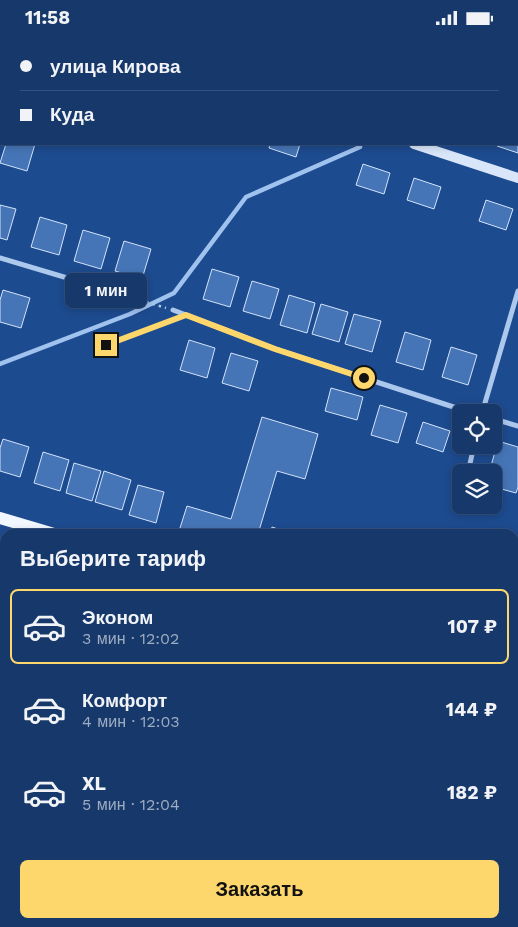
<!DOCTYPE html>
<html lang="ru">
<meta charset="utf-8">
<style>
:root{--surface:#16386b;--page:#234373;--text:#f1f3f6;--muted:#9eacc1;--line:#35527e;--accent:#fdd76b}
body{margin:0;font-family:"Work Sans",sans-serif;background:var(--page);color:var(--text);height:100vh;display:flex;flex-direction:column;font-size:19px;white-space:nowrap}
*{box-sizing:border-box;margin:0}
p{font-size:16px;color:var(--muted)}
.icon{flex:none;width:28px;height:28px;fill:none;stroke:currentColor;stroke-width:2;stroke-linecap:round;stroke-linejoin:round}
.map{position:relative;flex:1;overflow:hidden}
.side{position:absolute;left:0px;top:494px;width:519px;height:399px;display:flex;flex-direction:column;background:var(--surface);border-radius:15px 15px 0 0;box-shadow:0 2px 8px #0003,0 0 0 1px var(--line)}
.side>*{flex:none}
.guide{position:absolute;left:0px;top:0px;width:519px;height:110px;box-shadow:0 2px 8px #0003,0 0 0 1px var(--line);display:grid;align-content:center;height:110px;padding:0 20px;background:var(--surface)}
.controls{position:absolute;left:452px;top:369px;display:grid;gap:10px}
.controls a{display:grid;place-items:center;width:50px;height:50px;border-radius:8px;background:var(--surface);box-shadow:0 2px 8px #0003,0 0 0 1px var(--line);font-size:25px}
.end{position:absolute;width:22px;height:22px;margin:-11px;border:6px solid #fdd76b;background:#111;box-shadow:0 0 0 2px #111}
.from{border-radius:50%}
.bubble{position:absolute;height:35px;border-radius:8px;background:var(--surface);box-shadow:0 2px 8px #0003,0 0 0 1px var(--line);font-size:16px;font-weight:700;line-height:35px;text-align:center}
.guide b{display:flex;align-items:center;gap:18px;height:48px;font-size:19px}
.guide b+b{border-top:1px solid var(--line)}
.guide i{width:12px;height:12px;background:var(--text)}
ul{padding:0;list-style:none}
li{display:flex;align-items:center;gap:15px;height:75px;margin:0 10px 8px;padding:0 10px;border:2px solid transparent;border-radius:8px}
li div{flex:1}
li b{display:block;font-size:19px}
li em{font-style:normal;font-weight:700}
li.active{border-color:var(--accent)}
li>.icon{width:45px;height:45px;stroke-width:1.5}
h2{padding:0 20px;font-size:22px;line-height:60px}
.action{display:flex;gap:10px;margin-top:auto;padding:10px 20px}
.action a{flex:1;height:58px;border-radius:8px;background:var(--accent);color:#111;font-size:20px;font-weight:700;line-height:58px;text-align:center}
.status{display:flex;justify-content:space-between;align-items:center;height:35px;padding:0 25px;background:var(--surface);direction:ltr}
.status svg{height:14px;fill:currentColor}
.map>svg:first-child{display:block}
.lines{fill:none;stroke-linecap:round;stroke-linejoin:round}
.stream{stroke:#a0c2ef;stroke-width:4.5}
.building{fill:#4675b7;stroke:#d2e3fa}
.path{stroke:#acc8ed;stroke-width:2.5;stroke-dasharray:2.5 4;stroke-linecap:butt}
.service{stroke:#acc8ed;stroke-width:4}
.minor{stroke:#acc8ed;stroke-width:5}
.secondary{stroke:#d9e6fa;stroke-width:10}
.primary{stroke:#f3f7ff;stroke-width:12}
.route{stroke:#fdd76b;stroke-width:6}
</style>
<div class="status"><b>11:58</b><svg viewBox="0 0 49 12"><path d="M0 12V9h3v3zM5 12V6h3v6zM10 12V3h3v9zM15 12V0h3v12zM26 1h20v11H26zM47 4h2v5h-2z"/></svg></div>
<div class="map">
<svg width="518" height="892" viewBox="0 0 518 892">
<rect width="100%" height="100%" fill="#1d4b8f"/>
<g class="lines">
<path class="stream" d="M428,1v-1
M0,329l130,-50 44,-21 72,-96 114,-50"/>
</g>
<path class="building" d="M518,94v24l-21,-7v-2h21z
M6,109h29l-8,27 -27,-8z
M270,109h30l-4,13 -27,-9z
M363,129l27,9 -6,21 -28,-9z
M414,143l27,9 -7,22 -27,-9z
M486,165l27,9 -7,21 -27,-9z
M0,170l16,4 -9,31 -7,-2z
M40,182l27,8 -8,30 -28,-8z
M83,195l27,8 -9,31 -27,-8z
M124,206l27,8 -9,30 -27,-8z
M212,234l27,8 -9,30 -27,-8z
M252,246l27,8 -9,30 -27,-8z
M3,255l27,8 -9,30 -21,-6v-22z
M289,260l26,8 -8,30 -27,-8z
M321,269l27,8 -9,30 -27,-8z
M354,279l27,7 -9,31 -27,-8z
M405,297l26,8 -8,30 -27,-8z
M189,305l26,8 -8,30 -27,-8z
M451,312l26,8 -9,30 -26,-8z
M231,318l27,8 -9,30 -27,-8z
M331,353l32,9 -6,23 -32,-9z
M380,370l27,8 -9,30 -27,-8z
M262,382l56,17 -13,45 -28,-8 -19,63h-69l-10,-3 8,-25 44,13z
M423,387l27,9 -7,21 -27,-9z
M3,404l26,8 -9,30 -20,-6v-23z
M498,406l20,6v40l-2,6 -22,-6v-14h-5z
M43,417l26,8 -9,31 -26,-8z
M74,428l27,8 -9,30 -26,-8z
M104,436l27,9 -9,30 -27,-8z
M138,450l26,7 -8,31 -27,-8z
M272,492l21,7h-23z
M0,524l5,1v34l-4,12 -1,-1z
M0,609l5,1 -2,19 -3,-1z
M0,651l5,2v30l-5,-1z
M514,726l4,2v20l-4,14z
M0,775l5,1v43l-5,-1z
M514,818l4,1v32l-4,-1z"/>
<g class="lines">
<path class="path" d="M140,265l26,8
M0,505l5,2
M514,862l4,1"/>
<path class="service" d="M106,310l80,-30
M158,888l7,4
M388,892l2,-4
M501,892l1,-4"/>
<path class="minor" d="M317,1l1,-1
M0,223l131,39
M173,275l102,39 197,64
M482,378l36,-122
M494,384l24,7
M468,438l6,-28
M460,469l1,-5
M0,717l5,1"/>
<path class="secondary" d="M79,0l4,1
M414,109l104,34"/>
<path class="primary" d="M28,1l1,-1
M0,81l1,-4
M0,483l54,16
M514,883l4,2"/>
</g>
<g class="lines">
<path class="route" d="M106,310l80,-30 89,34 89,29"/>
</g>
</svg>
<div class="controls">
<a><svg class="icon" aria-label="locate" viewBox="0 0 24 24"><circle cx="12" cy="12" r="6"/><path d="M12 2v4M12 18v4M2 12h4M18 12h4"/></svg></a>
<a><svg class="icon" aria-label="layers" viewBox="0 0 24 24"><path d="M12 4l9 5-9 5-9-5zM3 14l9 5 9-5"/></svg></a>
</div>
<i class="end from" style="left:364px;top:343px"></i>
<i class="end" style="left:106px;top:310px"></i>
<div class="bubble" style="left:65px;top:238px;width:82px">1 мин</div>
<div class="guide">
<b><i class="from"></i>улица Кирова</b>
<b><i></i>Куда</b>
</div>
<section class="side">
<h2>Выберите тариф</h2>
<ul>
<li class="active"><svg class="icon" aria-label="car" viewBox="0 0 24 24"><path d="M5 17H2v-5l4-1 3-4h7l3 4 3 1v5h-3M9 17h6M6 11h13"/><circle cx="7" cy="17" r="2"/><circle cx="17" cy="17" r="2"/></svg><div><b>Эконом</b><p>3 мин · 12:02</p></div><em>107 ₽</em></li>
<li><svg class="icon" aria-label="car" viewBox="0 0 24 24"><path d="M5 17H2v-5l4-1 3-4h7l3 4 3 1v5h-3M9 17h6M6 11h13"/><circle cx="7" cy="17" r="2"/><circle cx="17" cy="17" r="2"/></svg><div><b>Комфорт</b><p>4 мин · 12:03</p></div><em>144 ₽</em></li>
<li><svg class="icon" aria-label="car" viewBox="0 0 24 24"><path d="M5 17H2v-5l4-1 3-4h7l3 4 3 1v5h-3M9 17h6M6 11h13"/><circle cx="7" cy="17" r="2"/><circle cx="17" cy="17" r="2"/></svg><div><b>XL</b><p>5 мин · 12:04</p></div><em>182 ₽</em></li>
</ul>
<div class="action"><a>Заказать</a></div>
</section>
</div>
